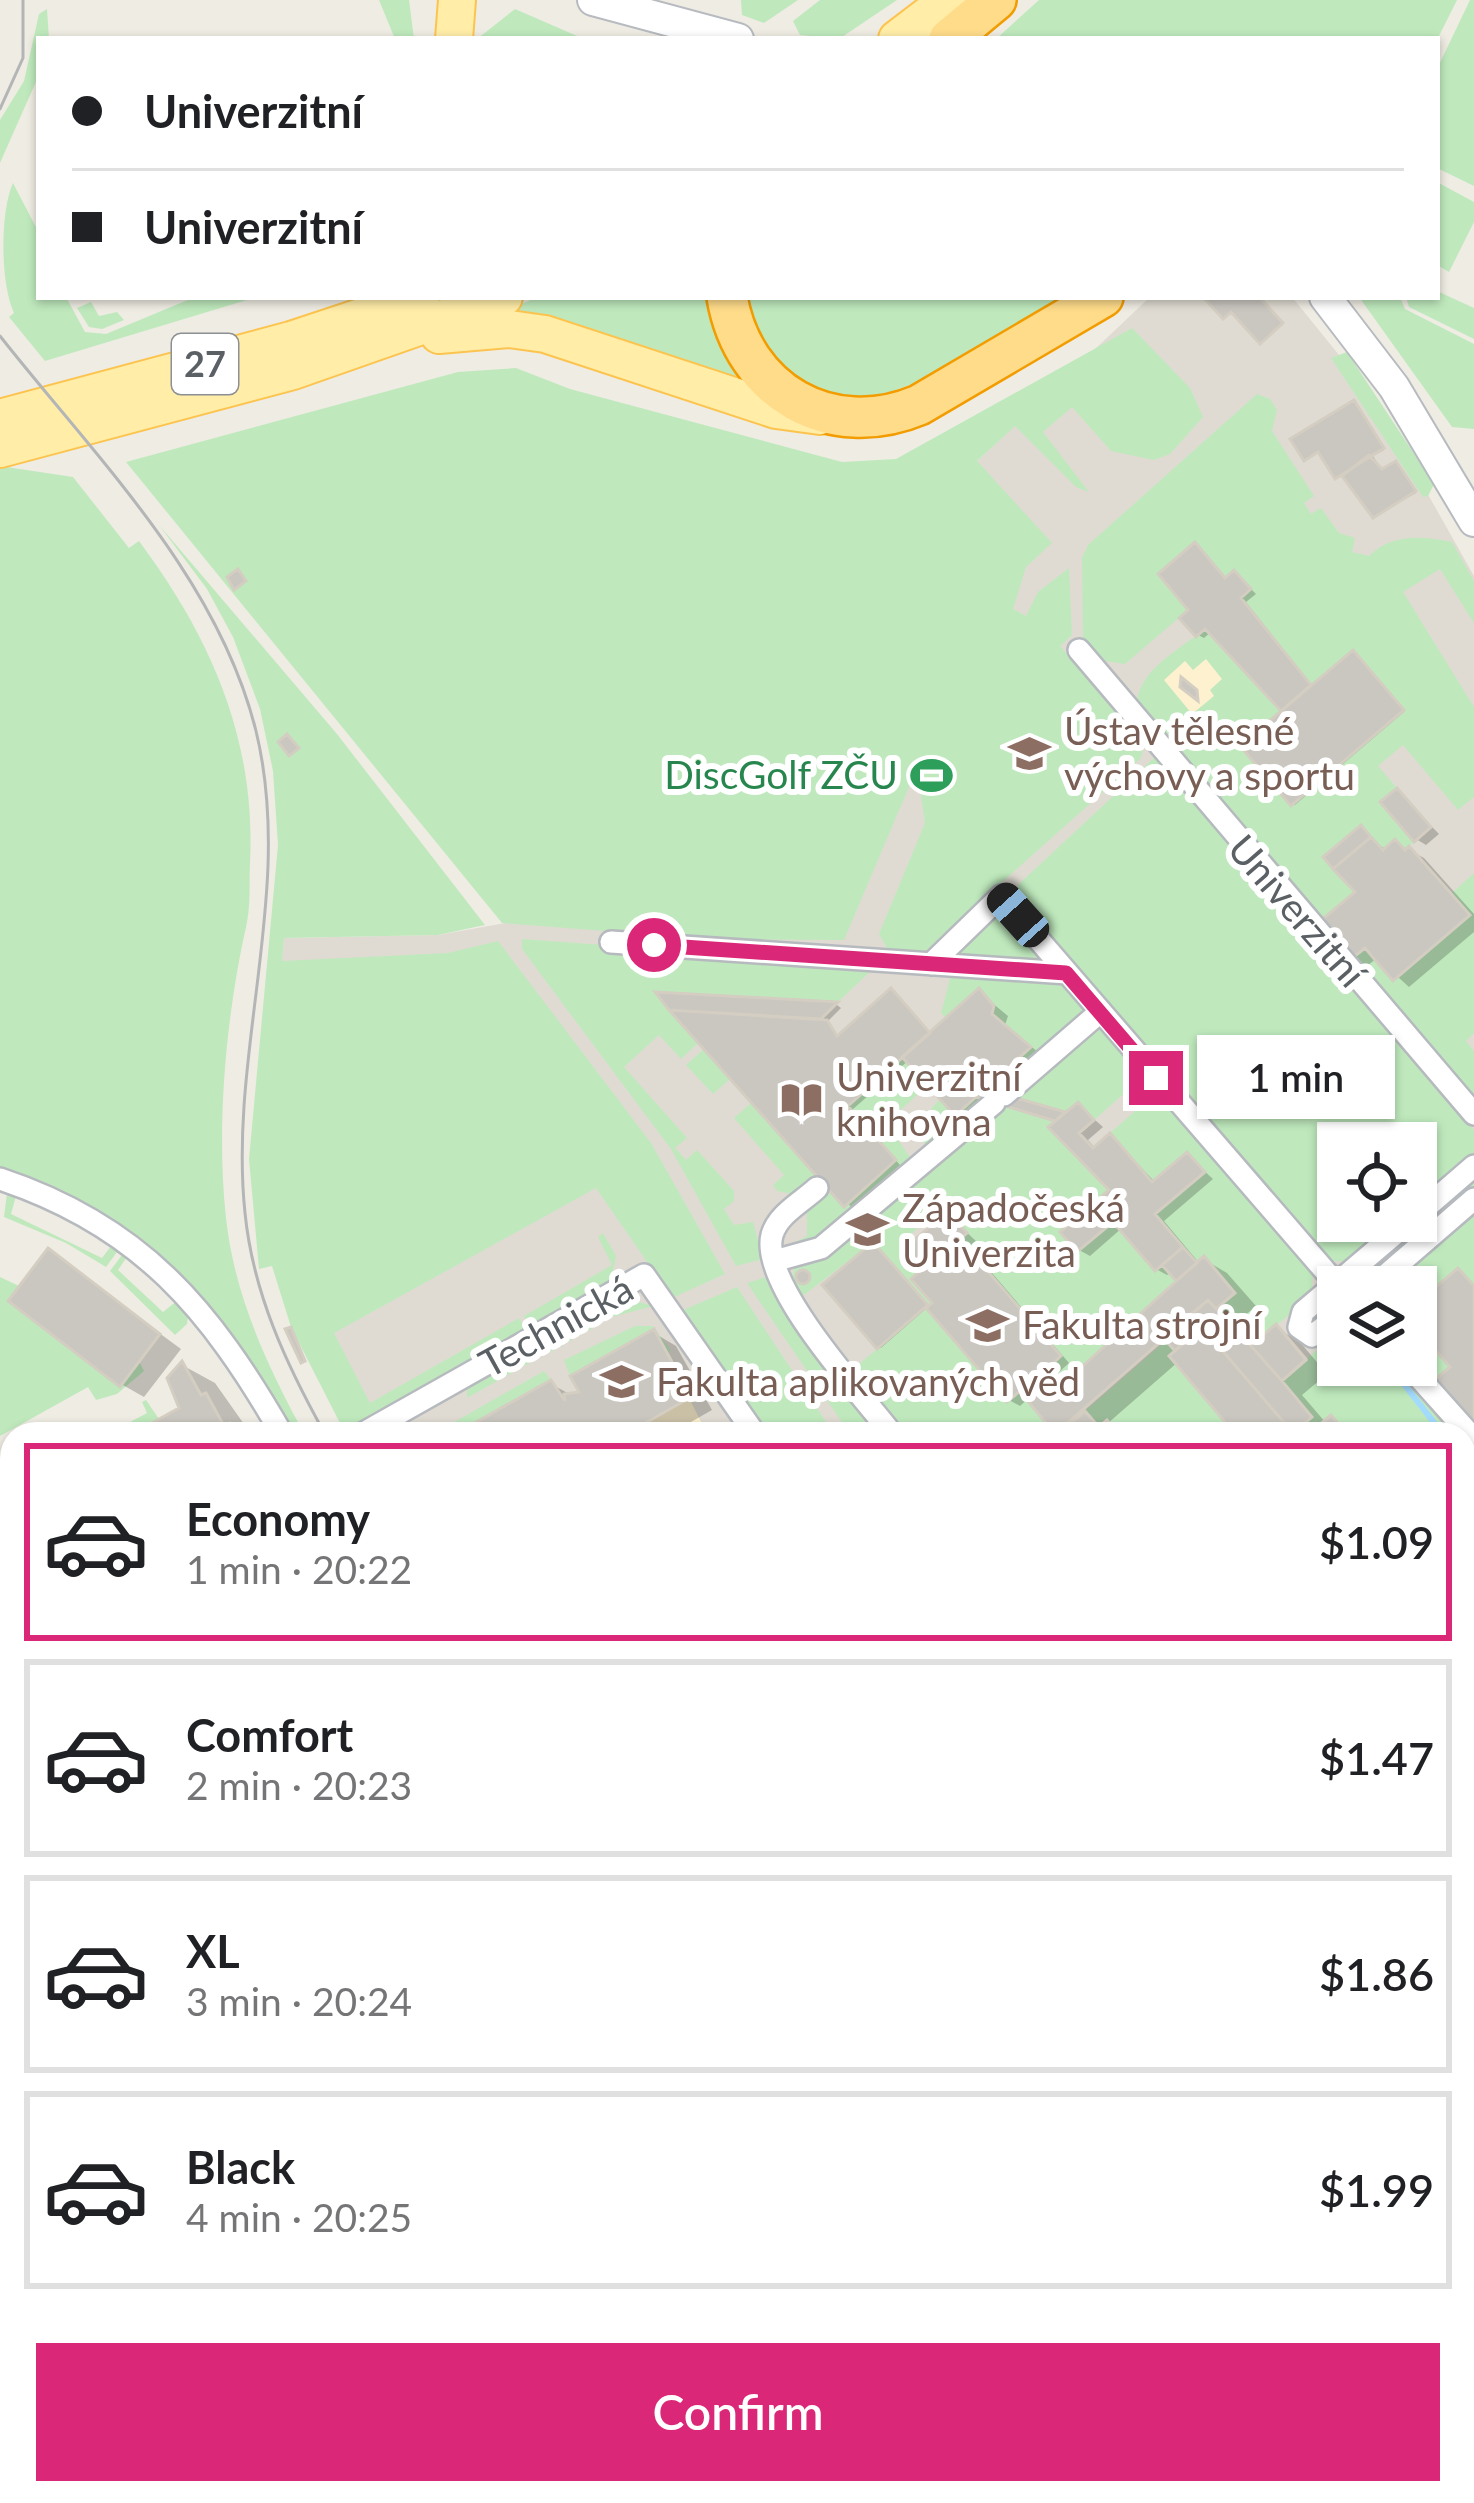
<!DOCTYPE html>
<meta charset="utf-8">
<style>
:root{--surface:#fff;--page:#f6f6f6;--text:#202124;--muted:#757577;--line:#e0e0e0;--accent:#db2777}
body{margin:0;font-family:Lato,sans-serif;background:var(--page);color:var(--text);height:100vh;display:flex;flex-direction:column;font-size:45px;white-space:nowrap}
*{box-sizing:border-box;margin:0}
p{font-size:39px;color:var(--muted)}
.icon{flex:none;width:66px;height:66px;fill:none;stroke:currentColor;stroke-width:2;stroke-linecap:round;stroke-linejoin:round}
.map{position:relative;flex:1;overflow:hidden}
.drawer{position:absolute;left:0px;top:1422px;width:1476px;height:1083px;display:flex;flex-direction:column;background:var(--surface);border-radius:36px 36px 0 0;box-shadow:0 3px 9px #0004}
.drawer>*{flex:none}
.hud{position:absolute;left:36px;top:36px;width:1404px;height:264px;border-radius:0px;box-shadow:0 3px 9px #0004;display:grid;align-content:center;height:264px;padding:0 36px;background:var(--surface)}
.buttons{position:absolute;left:1317px;top:1122px;display:grid;gap:24px}
.buttons a{display:grid;place-items:center;width:120px;height:120px;border-radius:0px;background:var(--surface);box-shadow:0 3px 9px #0004;font-size:60px}
.end{position:absolute;width:54px;height:54px;margin:-27px;border:15px solid #db2777;background:#fff;box-shadow:0 0 0 6px #fff}
.from{border-radius:50%}
.bubble{position:absolute;height:84px;border-radius:0px;background:var(--surface);box-shadow:0 3px 9px #0004;font-size:39px;font-weight:600;line-height:84px;text-align:center}
.car{position:absolute;width:36px;height:72px;margin:-36px -18px;border-radius:15px;box-shadow:0 0 9px 3px #0007;background:linear-gradient(#222 24%,#8ab4d8 0 40%,#222 0 76%,#8ab4d8 0 86%,#222 0)}
.hud b{display:flex;align-items:center;gap:42px;height:114px;font-size:45px}
.hud b+b{border-top:3px solid var(--line)}
.hud i{width:30px;height:30px;background:var(--text)}
ul{padding:21px 0 0;list-style:none}
li{display:flex;align-items:center;gap:36px;height:198px;margin:0 24px 18px;padding:0 12px;border:6px solid var(--line);border-radius:0px}
li div{flex:1}
li b{display:block;font-size:45px}
li em{font-style:normal;font-weight:600}
li.current{border-color:var(--accent)}
li>.icon{width:108px;height:108px;stroke-width:1.5}
.cta{display:flex;gap:24px;margin-top:auto;padding:24px 36px}
.cta a{flex:1;height:138px;border-radius:0px;background:var(--accent);color:#fff;font-size:48px;font-weight:600;line-height:138px;text-align:center}
.map>svg:first-child{display:block}
.commercial{fill:#fff4d8}
.industrial{fill:#dfded7}
.education{fill:#dfdbd2;fill-rule:evenodd}
.green{fill:#bfe9bd}
.sand{fill:#fdf1d0}
.shadow{fill:#0003}
.lines{fill:none;stroke-linecap:round;stroke-linejoin:round}
.stream{stroke:#a3dbff;stroke-width:6}
.building{fill:#cac6c0;stroke:#d4cdc1;stroke-width:3}
.street-casing{stroke:#b6babe;stroke-width:26}
.secondary-casing{stroke:#b7bbc0;stroke-width:34}
.primary-casing{stroke:#fcc44f;stroke-width:40}
.highway-casing{stroke:#f29c00;stroke-width:44}
.street{stroke:#fff;stroke-width:21}
.secondary{stroke:#fff;stroke-width:30}
.primary{stroke:#ffeda8;stroke-width:36}
.highway{stroke:#ffdc8a;stroke-width:39}
.tram{stroke:#b4b5b6;stroke-width:3}
.route{stroke:#db2777;stroke-width:15}
.labels{text-anchor:middle;stroke-width:12;stroke-linejoin:round;paint-order:stroke}
.shield{fill:#fff;stroke:#8c9093;stroke-width:3}
.shield-label{font-size:36px;font-weight:bold;fill:#5b6065}
.education-label{font-size:39px;fill:#785e54;stroke:#fff;text-anchor:start}
.leisure-label{font-size:39px;fill:#27864d;stroke:#fff;text-anchor:end}
.street-label{font-size:39px;fill:#5b6065;stroke:#fff}
</style>
<div class="map">
<svg width="1474" height="2503" viewBox="0 0 1474 2503">
<rect width="100%" height="100%" fill="#efece3"/>
<path class="commercial" d="M9,1815l3,678h1309l7,10h-1328v-683z"/>
<path class="industrial" d="M12,1713v108l-3,-6 -9,5v-100z"/>
<path class="education" d="M1150,297h142l81,100 101,179v1584l-10,-5v-721h-1108l-93,-285 21,-211 154,-3 79,-14 61,4 398,-463zM1338,1143h78v78h-78zM1338,1287h78v78h-78z"/>
<path class="green" d="M379,0h30l5,39h-19z
M741,0h57l-34,23 -22,-8z
M820,0h77l-58,39 -39,-4 -7,-14z
M1039,0h418l-20,40 -441,-1z
M1470,0h4v186l-37,-18v-99z
M47,9l2,30h-10v36l-39,88v-43l24,-39 15,-67z
M515,9l69,30h-107z
M1437,182l37,20v20l-25,50 -12,-7z
M13,183l26,50v64h27l19,35 21,2 89,-37h62l-212,64 -36,-44 5,-4c-14,-30 -14,-102 -1,-130z
M1437,291l37,17v31l-65,-32 -3,-10h31z
M538,297h176l63,103 -300,-78z
M736,297h333l-149,84 -57,21 -49,-7 -35,-20z
M1359,297h41l5,12 69,35v85l-22,-2z
M91,302l8,14 18,-4 7,8 -22,9 -13,-2 -12,-19z
M1132,328l58,60 13,29 -33,37 -16,6 -43,-9 -39,-44 -29,25 46,60 -13,-5 -61,-61 -38,35 75,82 -26,24 -13,42 13,7 12,-24 31,-24 3,67 -12,11 85,99 -5,14 -216,193 -36,-2 -9,-16 46,-111 -8,-55 -73,172 -135,-1 -207,-16 -376,-461 332,-90 58,-4 54,21 272,73 54,-3z
M1347,352l87,132 -6,12 -5,1 -92,-139z
M1257,394l13,5 7,11 -5,21 42,65 -10,7 7,11 10,-6 18,25 16,5 -3,14 17,4c23,-23 53,-20 83,-14l22,39v42l-34,-54 -37,23 71,115v90l-16,13 -55,-65 -25,21 19,22 -17,15 34,39 -9,8 -10,-10 -12,10 -13,-13 -36,32 21,23 -37,31 -181,-214c-3,-37 42,-59 68,-80l76,82 -41,36 51,59 113,-97 -51,-59 -42,35 -70,-87 10,-9 -16,-19 -10,8 -30,-35 -37,31 30,36 -63,54 -27,-4 -15,-17 -1,-85 6,-13z
M0,466l73,11 56,71 10,-7c72,97 117,198 111,322 -1,21 1,43 -4,64 -20,89 -30,199 -20,291 8,74 38,141 73,206l-9,5c-66,-127 -152,-214 -290,-259z
M159,525l178,209 148,191 -47,10 -154,3 -2,23 166,-8 50,-12 153,202 74,131 -53,24 -76,-110 -262,145 36,70 149,-85 7,13 -181,102 -54,-106 -19,-61 -13,3 -10,-110 29,-314 -5,-74 -13,-62 -27,-72 -26,-48z
M1155,757l319,373v28l-58,48v-63h-78v78h61l-49,41 -26,-2 -309,-361 4,-15z
M1474,873v160l-8,8 8,10v51l-124,-142 15,-12 29,33 76,-66 -18,-22z
M1002,912l45,52 -97,-4z
M522,939l355,26 -39,37 -181,-10 41,51 -17,16 -22,-24 -35,32 63,71 -12,10 11,12 11,-10 37,41v10l-10,8 10,16 19,-3 10,37 -27,7 -65,-117 -149,-200z
M952,971l108,8 29,33 -156,134 -8,-1 -5,-12 2,-14 18,-20 15,16 76,-68 -39,-33 2,-9 -15,-16 -33,29 -5,-5z
M1097,1022l47,54 -50,44 -16,-18 -29,25 60,63 -49,42 17,20 36,-30 41,49 8,-6 14,16 -113,103 -14,-17 11,-11 -100,-117 6,-6 -24,-27 -42,38 22,25 -11,10 21,24 -5,6 80,93 26,-22 6,7 -13,12 28,34 -15,1 -6,-7 -9,7h-123l-48,-65 24,-20 -4,-107 -73,56 -9,-15 4,-17z
M704,1049l26,30 -17,15 -27,-29z
M902,1057l24,30 -40,36 26,37 -94,84 -35,5 24,-13v-25l22,-21 15,16 51,-45 -47,-55z
M1157,1092l156,181 -2,24 -60,49 -35,-37 19,-17 -30,-35 -8,6 -42,-49 49,-41 -52,9 -42,-49z
M751,1103l67,76 -20,16 -21,-4 -4,-6 11,-10 -50,-57z
M1474,1175v15l-110,91 -3,-8z
M7,1193l9,3 -5,18 91,44 9,-12 9,2 -14,19 -40,-24 -62,-26z
M1474,1214v72l-58,18v-17h-27z
M603,1233l13,23 -5,23 -81,49 -6,-12 88,-51 -14,-28z
M125,1251l4,3 -11,16 45,42 15,-12 10,15 -1,9 -12,11 -65,-64z
M0,1277l19,9 -11,15 111,85 20,-25 5,10 -27,23 -21,6 -8,-13 -88,49z
M766,1277l12,24 98,133h-26l-103,-151z
M737,1287l97,147h-67l-86,-123z
M627,1299l26,7 -41,11 -67,38 -5,-9z
M1193,1317l9,10 -33,30 66,77c-47,0 -118,15 -150,-23z
M635,1326h18l18,25 -101,25 -6,-16z
M1416,1327l34,40 -14,12 38,44 -58,-60z
M1338,1331v34h55l59,69h-152l-3,-4 15,-14 -30,-35z
M536,1349l4,8 -73,41v-10z
M544,1371l7,9 -96,54h-10l4,-9z
M146,1400l13,19 -27,15h-24l39,-21 -5,-11z
M1464,1448l10,12v79l-10,9z
M1474,2026v137l-10,-6v-122z
M154,2493h99l-18,10h-98z
M411,2493h277l6,10h-255l-11,-4 -34,4z
M1306,2493h87l-16,10h-65z"/>
<path class="sand" d="M1206,659l16,20 -12,11 4,6 -22,18 -28,-34 21,-19 8,9z
M689,1398l18,36h-81z"/>
<path class="shadow" d="M1356,404l28,46 -11,6 10,16 16,-7 17,28 -43,23 -28,-42 -8,3 -16,-25 -15,7z
M1195,546l32,34 8,-7 21,21 -10,8 67,85 42,-33 49,58 -109,93 -51,-58 42,-36 -74,-80 -8,7 -6,-3 -6,-25z
M1397,791l42,43 -13,11 -10,-6z
M1373,842l15,8 7,-7 29,15 50,56v18l-65,55 -32,-29 -10,8 -15,-8 7,-66z
M979,992l29,24 -3,9 39,32 -44,39 66,20 12,-11 25,22 -15,13 8,9 15,-13 45,47 32,-27 25,23 -49,42 36,43 5,-4 22,13 29,33 -20,17 21,22 19,-17 23,13 28,33 -25,21 24,28h11l10,11h-108l-61,-72 -71,62 18,10 -67,-1 -29,-35 -9,8 -11,-6 -73,-96 -10,-34 22,-55 28,26 -7,5 100,117 -12,11 9,11 115,-104 -9,-9 -5,3 -11,-6 -34,-41 -32,28 -11,-6 35,-60 -55,-69 -65,-19 -23,20 -14,-9 -48,-53 -57,50 48,55 -48,43 -190,-213 175,10 4,3 -16,16 14,14 58,-42 35,39z
M875,1247l53,60 -47,41 -2,-2z
M49,1252l132,97 -37,48 -23,-13z
M654,1333l22,13 36,64 -42,24h-209l90,-50 22,12 11,-1z
M182,1365l33,18 36,51h-113l45,-25z
M0,1516l12,7v81l-12,6z
M1474,1583v136l-10,8v-135z
M1474,1830v171l-10,9v-171z
M1464,2259l10,2 -4,43 -6,-2z
M79,2493h103l-17,10h-80z"/>
<g class="lines">
<path class="stream" d="M1389,1365l54,69"/>
</g>
<path class="building" d="M1203,297h56l24,26 -23,21 -29,-32 -8,7z
M1354,400l30,48 -49,31 -17,-27 -14,9 -14,-22z
M1369,455l13,14 14,-8 20,30 -43,27 -31,-42z
M1195,542l30,36 9,-8 17,19 -10,9 70,87 -30,26 -76,-82 -9,8 -17,-19 9,-8 -30,-36z
M238,569l8,12 -12,9 -7,-13z
M1353,650l51,60 -113,96 -51,-60z
M1181,677l16,13 1,11 -18,-14z
M287,734l12,14 -10,8 -11,-14z
M1397,788l34,39 -17,15 -34,-40z
M1361,825l10,12 -38,32 -10,-12z
M1371,837l12,13 12,-11 10,11 4,-4 61,69 -77,66 -28,-33 -15,12 -32,-37 37,-31 -22,-23z
M891,988l39,45 -82,73 48,54 -52,47 -175,-197 158,10 10,16z
M979,988l15,18 -2,8 39,33 -76,69 -53,-59z
M655,992l183,10 -17,17 -152,-9z
M985,1089l80,23 -10,9 -79,-24z
M1078,1102l16,18 -15,13 14,15 17,-15 42,49 35,-30 18,20 -50,42 28,33 -28,24 -42,-49 -36,30 -17,-20 49,-42 -61,-63z
M948,1211l19,22 -7,6 101,117 -12,11 14,17 -10,9 -20,-13 -26,22 -81,-94 6,-5 -21,-24 11,-10 -18,-20z
M873,1242l55,63 -51,44 -55,-64z
M1183,1247l14,16 -21,18 -14,-16z
M48,1248l112,86 -40,53 -112,-86z
M1204,1256l31,37 -19,16 -8,-9 -153,134 -29,-35 18,-16 9,10z
M1458,1268l16,18v137l-38,-44 14,-12 -34,-40v-23z
M796 1277a7 7 0 1 1 14 0a7 7 0 1 1-14 0Z
M1208,1300l43,46 25,-22 30,35 -24,22 30,36 -20,17h-57l-66,-78 33,-29 -11,-13z
M1276,1324l30,36 -24,21 -31,-35z
M291,1327l14,34 -4,2 -16,-34z
M1202,1327l91,106 -1,1h-57l-66,-78z
M1202,1327l91,106 -1,1h-57l-66,-78z
M654,1329l37,68 -65,37h-171l96,-54 14,21 -1,-7 15,-2 -9,-16z
M1174,1334l9,10 -8,7 -9,-10z
M182,1361l19,34 5,-2 18,33 6,-3 6,11h-104l47,-26 -12,-30z
M1085,1411l14,16 -8,7h-22l-5,-5z
M1331,1415l16,19h-38z
M1107,1420l12,14h-28z
M0,1519l12,21v41l-12,7z
M1474,1579v131l-10,9v-131z
M9,1815l3,6v560l-12,-22v-539z
M1474,1826v163l-10,9v-163z
M1464,2256l10,2 -10,44z
M76,2493h78l-17,10h-55z
M1099,2493h129l5,10h-140l-2,-5z"/>
<g class="lines">
<defs>
<path id="street" d="M1079,650l395,464
M611,942l456,31
M931,964l70,-68 338,391
M1004,1095l96,-83
M0,1179c141,47 210,130 282,255
M817,1188c-15,14 -39,26 -45,47 -13,49 90,160 120,199
M1416,1216l58,-50
M774,1261l47,-13 173,-145
M1372,1287l102,-88
M1338,1316l-26,20 -13,-9 4,-15 107,-91
M1408,1365l66,74
M362,1434l282,-159 111,159
M0,1635l12,-7
M1464,1741l10,-8
M1464,2022l10,-8
M1464,2404l10,26
M1464,2442l10,13
M739,2493l6,10
M306,2503l18,-10"/>
<path id="secondary" d="M593,0l145,39
M1325,297l69,90 80,134
M1464,2480l10,-6
M1425,2503l17,-10"/>
<path id="primary" d="M454,39l3,-39
M897,39l51,-39
M439,335l71,-6 35,5 231,76 44,6
M0,418l291,-78 130,-43
M0,449l293,-78 211,-74"/>
<path id="highway" d="M949,39l47,-39
M727,297c16,95 104,145 192,108l184,-108"/>
</defs>
<use href="#street" class="street-casing"/>
<use href="#secondary" class="secondary-casing"/>
<use href="#primary" class="primary-casing"/>
<use href="#highway" class="highway-casing"/>
<use href="#street" class="street"/>
<use href="#secondary" class="secondary"/>
<use href="#primary" class="primary"/>
<use href="#highway" class="highway"/>
<path class="tram" d="M0,109l23,-51v-58
M0,336c96,122 218,241 256,395 39,160 -28,321 -11,482 8,80 41,151 80,221
M1464,2187l10,11
M1464,2369l10,-11"/>
</g>
<g class="lines">
<path class="route" d="M654,945l412,28 90,105"/>
</g>
<defs>
<symbol id="university-bare" viewBox="-9 -9 18 18"><path d="M0-5L7-2L0 1L-7-2ZM-4 1L0 2.5L4 1V4Q0 6-4 4Z" fill="#8d6e63" stroke="#fff" stroke-width="2.5" paint-order="stroke"/></symbol>
<symbol id="stadium-bare" viewBox="-9 -9 18 18"><path d="M0-5a6.5 5 0 1 0 0 10a6.5 5 0 1 0 0-10ZM-3.5-1.8h7v3.6h-7Z" fill="#2e9e5b" stroke="#fff" stroke-width="2.5" paint-order="stroke"/></symbol>
<symbol id="library-bare" viewBox="-9 -9 18 18"><path d="M-6-4Q-3-5.5-.7-3.5V5Q-3 3-6 4ZM6-4Q3-5.5 .7-3.5V5Q3 3 6 4Z" fill="#8d6e63" stroke="#fff" stroke-width="2.5" paint-order="stroke"/></symbol>
</defs>
<g fill-rule="evenodd">
<use href="#university-bare" x="1000" y="724" width="59" height="59"/>
<use href="#stadium-bare" x="902" y="746" width="59" height="59"/>
<use href="#library-bare" x="772" y="1070" width="59" height="59"/>
<use href="#university-bare" x="838" y="1200" width="59" height="59"/>
<use href="#university-bare" x="958" y="1296" width="59" height="59"/>
<use href="#university-bare" x="592" y="1352" width="59" height="59"/>
</g>
<g class="labels">
<rect class="shield" x="172" y="334" width="66" height="60" rx="9"/>
<g class="shield-label">
<text x="205" y="377">27</text>
</g>
<g class="education-label">
<text x="1064" y="745">Ústav tělesné<tspan x="1064" dy="45">výchovy a sportu</tspan></text>
<text x="836" y="1091">Univerzitní<tspan x="836" dy="45">knihovna</tspan></text>
<text x="902" y="1222">Západočeská<tspan x="902" dy="45">Univerzita</tspan></text>
<text x="1022" y="1339">Fakulta strojní</text>
<text x="656" y="1396">Fakulta aplikovaných věd</text>
</g>
<g class="leisure-label">
<text x="898" y="789">DiscGolf ZČU</text>
</g>
<g class="street-label">
<text transform="translate(1297 911) rotate(49)" y="14">Univerzitní</text>
<text transform="translate(556 1326) rotate(-29)" y="14">Technická</text>
</g>
</g>
</svg>
<div class="buttons">
<a><svg class="icon" aria-label="locate" viewBox="0 0 24 24"><circle cx="12" cy="12" r="6"/><path d="M12 2v4M12 18v4M2 12h4M18 12h4"/></svg></a>
<a><svg class="icon" aria-label="layers" viewBox="0 0 24 24"><path d="M12 4l9 5-9 5-9-5zM3 14l9 5 9-5"/></svg></a>
</div>
<i class="end from" style="left:654px;top:945px"></i>
<i class="end" style="left:1156px;top:1078px"></i>
<div class="bubble" style="left:1197px;top:1035px;width:198px">1 min</div>
<i class="car" style="left:1018px;top:915px;rotate:318deg"></i>
<div class="hud">
<b><i class="from"></i>Univerzitní</b>
<b><i></i>Univerzitní</b>
</div>
<section class="drawer">
<ul>
<li class="current"><svg class="icon" aria-label="car" viewBox="0 0 24 24"><path d="M5 17H2v-5l4-1 3-4h7l3 4 3 1v5h-3M9 17h6M6 11h13"/><circle cx="7" cy="17" r="2"/><circle cx="17" cy="17" r="2"/></svg><div><b>Economy</b><p>1 min · 20:22</p></div><em>$1.09</em></li>
<li><svg class="icon" aria-label="car" viewBox="0 0 24 24"><path d="M5 17H2v-5l4-1 3-4h7l3 4 3 1v5h-3M9 17h6M6 11h13"/><circle cx="7" cy="17" r="2"/><circle cx="17" cy="17" r="2"/></svg><div><b>Comfort</b><p>2 min · 20:23</p></div><em>$1.47</em></li>
<li><svg class="icon" aria-label="car" viewBox="0 0 24 24"><path d="M5 17H2v-5l4-1 3-4h7l3 4 3 1v5h-3M9 17h6M6 11h13"/><circle cx="7" cy="17" r="2"/><circle cx="17" cy="17" r="2"/></svg><div><b>XL</b><p>3 min · 20:24</p></div><em>$1.86</em></li>
<li><svg class="icon" aria-label="car" viewBox="0 0 24 24"><path d="M5 17H2v-5l4-1 3-4h7l3 4 3 1v5h-3M9 17h6M6 11h13"/><circle cx="7" cy="17" r="2"/><circle cx="17" cy="17" r="2"/></svg><div><b>Black</b><p>4 min · 20:25</p></div><em>$1.99</em></li>
</ul>
<div class="cta"><a>Confirm</a></div>
</section>
</div>
